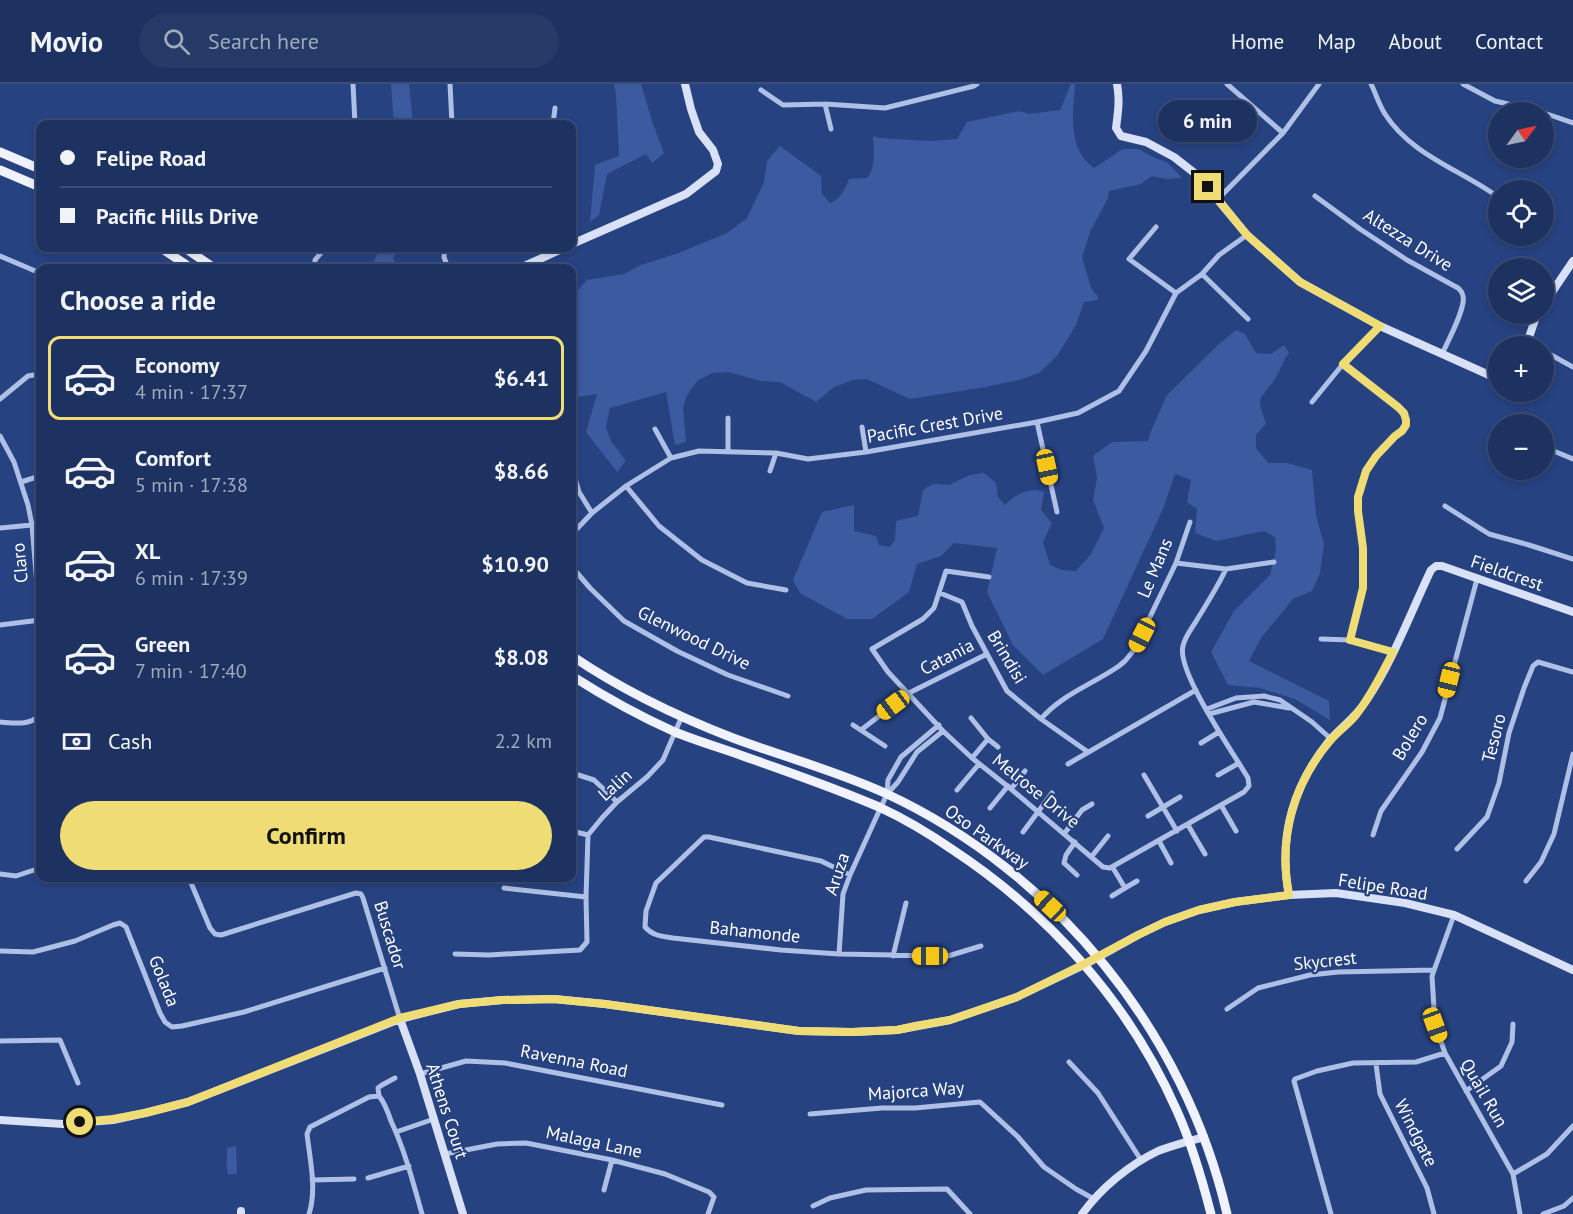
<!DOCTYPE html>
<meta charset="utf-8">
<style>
:root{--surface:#1d3261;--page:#253a67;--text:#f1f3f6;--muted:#a0aabd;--line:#3b4d76;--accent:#efdc74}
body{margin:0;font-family:"PT Sans",sans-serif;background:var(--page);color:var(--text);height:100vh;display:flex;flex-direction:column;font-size:22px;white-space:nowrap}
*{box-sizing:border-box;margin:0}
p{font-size:20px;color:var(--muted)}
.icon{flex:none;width:33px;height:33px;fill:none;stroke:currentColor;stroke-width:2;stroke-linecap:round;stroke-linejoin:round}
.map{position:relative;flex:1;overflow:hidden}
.side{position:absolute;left:36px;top:180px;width:540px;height:618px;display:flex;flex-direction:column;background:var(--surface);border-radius:12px;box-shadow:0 3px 9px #0003,0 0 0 2px var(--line)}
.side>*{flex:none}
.hud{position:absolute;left:36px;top:36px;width:540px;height:132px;border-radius:12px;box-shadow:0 3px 9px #0003,0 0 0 2px var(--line);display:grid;align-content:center;height:132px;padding:0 24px;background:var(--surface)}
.needle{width:39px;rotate:57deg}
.controls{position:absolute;left:1488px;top:18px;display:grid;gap:12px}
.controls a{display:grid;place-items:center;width:66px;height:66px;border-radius:50%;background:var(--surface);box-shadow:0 3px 9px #0003,0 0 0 2px var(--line);font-size:30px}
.end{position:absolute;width:27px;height:27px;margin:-14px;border:8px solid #efdc74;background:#111;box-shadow:0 0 0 3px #111}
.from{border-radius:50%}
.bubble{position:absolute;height:42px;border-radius:21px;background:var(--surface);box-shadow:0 3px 9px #0003,0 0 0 2px var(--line);font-size:20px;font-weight:800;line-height:42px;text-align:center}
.car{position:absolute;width:18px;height:36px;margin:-18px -9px;border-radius:8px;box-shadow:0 0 4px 2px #0007;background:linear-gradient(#f5c518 24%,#345 0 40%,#f5c518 0 76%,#345 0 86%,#f5c518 0)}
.hud b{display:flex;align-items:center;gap:21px;height:57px;font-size:22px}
.hud b+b{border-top:2px solid var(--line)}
.hud i{width:15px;height:15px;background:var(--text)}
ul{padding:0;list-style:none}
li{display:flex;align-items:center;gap:18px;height:84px;margin:0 12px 9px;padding:0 12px;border:3px solid transparent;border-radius:12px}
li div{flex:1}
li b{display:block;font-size:22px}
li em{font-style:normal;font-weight:800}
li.on{border-color:var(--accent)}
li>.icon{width:54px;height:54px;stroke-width:1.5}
h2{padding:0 24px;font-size:27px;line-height:72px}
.pay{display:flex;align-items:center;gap:15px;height:66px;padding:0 24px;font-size:22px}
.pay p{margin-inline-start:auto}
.action{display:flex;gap:12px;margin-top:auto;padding:12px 24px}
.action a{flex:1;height:69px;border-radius:36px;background:var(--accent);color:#111;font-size:24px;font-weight:800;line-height:69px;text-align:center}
header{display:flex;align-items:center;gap:36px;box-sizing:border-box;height:84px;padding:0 30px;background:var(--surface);border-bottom:2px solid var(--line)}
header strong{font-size:28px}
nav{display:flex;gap:33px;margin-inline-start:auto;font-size:21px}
.search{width:420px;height:54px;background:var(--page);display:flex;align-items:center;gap:15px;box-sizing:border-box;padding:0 21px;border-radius:33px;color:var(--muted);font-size:22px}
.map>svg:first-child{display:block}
.green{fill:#3b5a9f}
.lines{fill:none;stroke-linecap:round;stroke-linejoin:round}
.street{stroke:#afc0e6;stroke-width:5}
.secondary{stroke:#d8e1f6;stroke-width:8}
.primary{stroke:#f0f3fd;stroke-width:9}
.route{stroke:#efdc74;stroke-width:8}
.labels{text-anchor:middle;stroke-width:4.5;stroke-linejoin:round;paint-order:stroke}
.street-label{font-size:18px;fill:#fff;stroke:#274281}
</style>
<header>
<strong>Movio</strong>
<div class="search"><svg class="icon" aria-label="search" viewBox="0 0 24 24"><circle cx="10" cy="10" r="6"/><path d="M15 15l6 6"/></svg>Search here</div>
<nav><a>Home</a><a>Map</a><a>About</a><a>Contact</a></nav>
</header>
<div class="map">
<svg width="1573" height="1130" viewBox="0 0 1573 1130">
<rect width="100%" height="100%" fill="#274281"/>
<path class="green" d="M391,0h18l4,40h-19z
M614,0h27l12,40 11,29 -12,10 -6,-9 -39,20 -8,41 -9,7 5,-57 24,-9 -3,-62z
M1071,0h4c-2,29 -8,65 19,84l29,-19h15l17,9 13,5 14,15 -16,1 -14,-3 -11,8 -32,7 -1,7 -17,32 -9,27 9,31 7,9 -1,3 -13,2 -8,23 -19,31 -18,17 -20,7 -39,8 -70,11 -43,-20 -14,1 -19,7 -18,15 -36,-20 -20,-1 -31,-9 -16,1 -15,7 -11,15 -4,13 3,34 -11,3 -9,-53 -56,16 -4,19 5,14 15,20 -9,11 -31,-40 11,-38 -25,4v-101l15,-17 37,-6 17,-9 35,-11 51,-21 20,-15 17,-36 3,-21 13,-15 41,30 1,18 8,9c11,-4 15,-14 19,-24l18,-1c9,-12 7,-28 6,-42l7,2 51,3 26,-2 10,-17 52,-11 11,3 30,-4z
M380,164h19l-6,10 4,10h-26z
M1236,246l9,4 11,19 15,1 13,-9 5,8c-6,8 -9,17 -14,26 -15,22 -20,15 -9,44l-10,12v13l12,15h19l25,7 4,45 8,29 -4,29 -8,18 -19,8 -32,39 -12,23 80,40 1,19 -35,-21 -35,-11 -32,-3 -17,-33 23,-41 36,-36 6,-25 -1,-13 -11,-6 -48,10 -21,-8 2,-24 -10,-7 4,-22 -16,-6 -12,35 -60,130 -60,36 -30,-30 -26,-53 10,-44 -43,-5 -13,13 -24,8 -8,28 -37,27h-25l-47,-26 -7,-13 29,-68 32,-7v26l22,5 3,9 11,2 5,-7 1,-19 22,-5 5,-26 10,-6 16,1 21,-10 14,-2 12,10 2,14 7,8c11,-11 24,-18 39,-13l-3,18 11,13 -9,19 7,23 12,5 14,1 15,-17 13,-26 -11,-28 4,-23 -4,-21 19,-14 36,-1 3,-10 16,-36 52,-51z
M236,1062l1,28 -9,1 -2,-12 1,-1v-14z"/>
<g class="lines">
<path class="street" d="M353,0l2,40
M450,0l2,40
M1227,0l56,49
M1371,0c5,10 8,21 14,30 26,41 76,56 113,83
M1463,0l32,17 48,11
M761,6l22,15 42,-1 60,4 89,-22 3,-2
M825,20l6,25
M1544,29l29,10
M553,40l2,-16
M1315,112l45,33 47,31 51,28c3,3 4,3 5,8 3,12 -15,45 -21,58
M1218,115l65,-66 36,-49
M1156,143l-27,32 47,34
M445,164l-1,9 4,11
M0,172l40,17
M315,184v-8l10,-12
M1202,190l46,45
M1544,267l29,16
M1343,280l55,43 8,13v5l-4,6 -7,5 -19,20 -10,15 -8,26v14l5,37v40l-13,52
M0,315l28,-23 12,-2
M1312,318l31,-38 37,-38
M1037,338l20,90
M862,343l4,25
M655,345l16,29
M0,352l14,26 14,43 4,20 8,96
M1544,363l29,12
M572,368l1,-5
M728,368v-34
M572,384l7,24 13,21
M770,387l6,-18
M21,398l19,-6
M626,402l33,40 43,34 45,23 39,7
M1445,422l44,28 40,11 44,14
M0,444l32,-3
M572,450l20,-21 34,-27 45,-28 28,-7 77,2 32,6 58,-7 171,-30 41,-9 41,-22 27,-40 30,-58 26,-19 17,-19 28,-20
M1176,479l50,6 48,-7
M572,483l18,21 34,33 53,30 51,24 60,21
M989,493l-43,-6 -12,37 -11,11 -51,30 16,23 55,59 29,27 39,31 92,78 7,1 134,-76 5,-6 -1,-8c-14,-24 -72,-107 -65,-132 2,-10 10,-19 15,-28 10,-16 20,-32 28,-49
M940,509l22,9 10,24 35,65 34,28 47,33
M0,541l40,-5
M1321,555l29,1 43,12
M1207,625l29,-11 28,-2 16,4 32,22 19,17
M1209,630l45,-12 35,6
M971,634l17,21 -16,19
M1041,635c20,-24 52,-35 78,-53l6,-5 9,-11 42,-87 14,-41
M0,638c14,1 30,4 40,-7
M853,641l32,21
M861,646l48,-37 78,-39
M988,655l10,8
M1201,659l18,-11
M1068,680l128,-74
M572,689l22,7 23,22
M1144,691l33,56
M1218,691l21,-12
M1011,705l14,-18
M957,706l22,-26
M887,710l1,-14 13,-23 38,-32
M1221,721l15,26
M990,724l18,-22
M1148,732l32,-19
M1188,741l17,29
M572,747l16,4
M1023,748l29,-39
M1064,750l18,-24 10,-6
M1373,751l8,-24 41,-59 18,-34 37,-139
M1159,757l12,22
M1075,758l-9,13 -2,8 13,12
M1457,765l30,-32 12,-34 10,-50 15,-45 9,-22 5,-4 35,10
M1092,772l16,-20
M1113,784l12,20 12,-7
M0,790l16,2 24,-8
M850,791l-29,-14 -112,-24h-5l-48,46 -10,28 -1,16c8,9 16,9 28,11l108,12 58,4 109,2 33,-10
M189,794l21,50 5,6 6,1 135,-42 5,1 2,4 37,121
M1526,797l15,-19 13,-28 19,-80
M504,804l82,9
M1112,812l13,-8
M1454,831l-22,61 3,49 10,28 68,121 7,40
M0,867l33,1 42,-11 38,-16 7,-2 6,4 34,86 5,9 7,5 10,-1 62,-14 141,-44
M455,870l34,1 91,-5 7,-8 -1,-45 2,-62 14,-17 15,-16 30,-25 16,-17 19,-44
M839,870l4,-60 7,-19 25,-55 12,-26 11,-12 19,-30 26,-21
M893,872l13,-53
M1227,925l31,-21 52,-13 28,-3 96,-2
M0,957l60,-1 18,43
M1069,978l29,31 43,67
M1376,980l4,30 47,94 7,26
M420,990l46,-13 39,2 217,42
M1466,1007l35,-25 11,-24 1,-18
M379,1012c6,7 9,16 12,25 14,30 22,61 31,93
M379,1012l-1,-8 4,-3 13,-7
M810,1030l72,-6h33l65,-6 38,35 26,30 32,22 18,10
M396,1048l38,-13
M445,1070l52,-10 29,-1 86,17 53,14 44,18 5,5 -6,17
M1513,1090l34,-20 26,-28
M368,1094l41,-12
M312,1096l42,-1
M604,1106l8,-30
M813,1122l17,-8 36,-8 81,-1 23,25
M309,1130c8,-25 1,-54 -2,-80l3,-7 59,-30 10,-1
M1331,1130l-37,-133 1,-2 22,-8 36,-8 63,-1 29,-9
M1543,1130l21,-8 9,-8"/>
<path class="secondary" d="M1117,0c3,15 1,29 -1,44l5,8 25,6 28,15 23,18 50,60 53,47 80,44 118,53
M572,160l114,-50 30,-23 2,-7 -5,-14 -14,-18 -8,-23 -6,-25
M520,184l44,-20
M1544,220l29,-43
M1526,262l11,-32
M1289,811c-11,-57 4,-109 40,-154 12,-14 27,-24 37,-40 27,-40 44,-87 65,-131l5,-4h6l131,46
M400,935l20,55 43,140
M0,1036l63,4 50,-4 32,-7 43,-11 212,-83 59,-15 44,-4 51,-1 51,5 194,27 53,1 45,-2 53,-10 67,-23 67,-32 54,-30 27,-13 34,-12 36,-8 54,-7 47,-2 69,10 49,12 119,55
M241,1130v-3
M1082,1130c19,-26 47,-49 76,-63 15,-6 31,-10 46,-14"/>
<path class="primary" d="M0,68l40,17
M0,86l40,17
M161,164l30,20
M185,164l29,20
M572,572c50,34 104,60 161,82 51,19 104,33 154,56 169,79 298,238 340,420
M572,592c33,21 67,40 103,56 22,9 46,16 68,24 46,16 92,32 136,51 26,12 51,27 74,43 97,64 177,154 224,261 15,33 25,68 34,103"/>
</g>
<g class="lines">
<path class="route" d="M80,1038l33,-3 32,-6 43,-11 212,-84 59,-14 43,-4 52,-1 51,5 194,27 53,1 45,-2 18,-4 35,-6 67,-23 67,-33 54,-29 27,-13 34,-12 36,-8 54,-7c-11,-56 4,-111 41,-154 8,-10 18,-16 26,-26 15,-19 26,-42 37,-63l-43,-12 13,-52v-40l-5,-37v-14l8,-26 10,-15 19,-20 7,-5 4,-6v-5l-2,-7 -6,-6 -55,-43 37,-38 -80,-44 -53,-47 -39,-48"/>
</g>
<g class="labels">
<g class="street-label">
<text transform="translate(1408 156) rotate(32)" y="6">Altezza Drive</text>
<text transform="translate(935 341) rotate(-10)" y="6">Pacific Crest Drive</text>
<text transform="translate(20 479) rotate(-95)" y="6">Claro</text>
<text transform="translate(1155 484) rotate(-67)" y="6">Le Mans</text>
<text transform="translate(1507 489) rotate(19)" y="6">Fieldcrest</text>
<text transform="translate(694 554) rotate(26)" y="6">Glenwood Drive</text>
<text transform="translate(947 573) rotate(-27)" y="6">Catania</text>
<text transform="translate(1007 573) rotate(59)" y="6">Brindisi</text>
<text transform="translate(1410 653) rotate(-59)" y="6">Bolero</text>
<text transform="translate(1494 654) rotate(-76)" y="6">Tesoro</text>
<text transform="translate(615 701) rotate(-42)" y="6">Lalin</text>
<text transform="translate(1036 707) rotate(39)" y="6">Melrose Drive</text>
<text transform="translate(987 753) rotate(35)" y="6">Oso Parkway</text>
<text transform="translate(837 790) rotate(-72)" y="6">Aruza</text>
<text transform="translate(1383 803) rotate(9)" y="6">Felipe Road</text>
<text transform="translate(755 848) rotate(6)" y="6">Bahamonde</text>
<text transform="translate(390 851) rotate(73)" y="6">Buscador</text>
<text transform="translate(1325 877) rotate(-6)" y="6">Skycrest</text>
<text transform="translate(164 897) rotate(68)" y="6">Golada</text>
<text transform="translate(574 977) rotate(11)" y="6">Ravenna Road</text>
<text transform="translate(916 1007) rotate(-4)" y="6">Majorca Way</text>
<text transform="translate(1484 1009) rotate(60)" y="6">Quail Run</text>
<text transform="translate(447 1027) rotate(72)" y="6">Athens Court</text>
<text transform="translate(1416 1049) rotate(63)" y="6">Windgate</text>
<text transform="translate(594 1058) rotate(12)" y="6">Malaga Lane</text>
</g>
</g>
</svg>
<div class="controls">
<a><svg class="needle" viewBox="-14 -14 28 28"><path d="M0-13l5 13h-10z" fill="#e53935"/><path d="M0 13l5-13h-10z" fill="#a0aabd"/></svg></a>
<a><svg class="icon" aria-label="locate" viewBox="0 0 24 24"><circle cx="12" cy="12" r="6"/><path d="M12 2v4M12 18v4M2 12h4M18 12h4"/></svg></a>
<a><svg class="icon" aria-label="layers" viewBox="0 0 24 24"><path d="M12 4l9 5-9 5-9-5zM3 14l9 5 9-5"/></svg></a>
<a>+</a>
<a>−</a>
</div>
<i class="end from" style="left:80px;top:1038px"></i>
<i class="end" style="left:1208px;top:103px"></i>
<div class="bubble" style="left:1158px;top:16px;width:99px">6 min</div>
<i class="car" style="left:1047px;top:383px;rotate:168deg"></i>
<i class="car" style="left:1142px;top:551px;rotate:207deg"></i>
<i class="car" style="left:1449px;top:596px;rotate:194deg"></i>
<i class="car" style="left:893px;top:621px;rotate:233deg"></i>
<i class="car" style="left:1050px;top:822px;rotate:313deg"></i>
<i class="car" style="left:930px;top:872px;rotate:270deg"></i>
<i class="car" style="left:1435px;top:941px;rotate:160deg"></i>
<div class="hud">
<b><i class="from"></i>Felipe Road</b>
<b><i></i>Pacific Hills Drive</b>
</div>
<section class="side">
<h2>Choose a ride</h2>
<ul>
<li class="on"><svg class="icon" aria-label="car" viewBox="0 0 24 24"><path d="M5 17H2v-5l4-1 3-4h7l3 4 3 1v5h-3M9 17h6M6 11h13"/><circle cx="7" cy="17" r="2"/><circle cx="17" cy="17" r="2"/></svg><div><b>Economy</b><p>4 min · 17:37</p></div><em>$6.41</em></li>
<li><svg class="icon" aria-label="car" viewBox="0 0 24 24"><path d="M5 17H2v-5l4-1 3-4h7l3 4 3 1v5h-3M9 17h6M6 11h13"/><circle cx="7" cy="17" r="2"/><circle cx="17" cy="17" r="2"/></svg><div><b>Comfort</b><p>5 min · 17:38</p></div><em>$8.66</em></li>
<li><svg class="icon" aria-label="car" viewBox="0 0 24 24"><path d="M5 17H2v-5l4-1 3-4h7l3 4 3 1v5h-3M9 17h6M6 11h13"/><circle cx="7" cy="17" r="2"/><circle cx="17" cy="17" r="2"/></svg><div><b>XL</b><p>6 min · 17:39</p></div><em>$10.90</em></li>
<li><svg class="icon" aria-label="car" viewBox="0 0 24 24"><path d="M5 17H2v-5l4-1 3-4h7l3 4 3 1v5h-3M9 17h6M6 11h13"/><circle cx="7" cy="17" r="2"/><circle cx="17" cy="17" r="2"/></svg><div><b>Green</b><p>7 min · 17:40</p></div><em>$8.08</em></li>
</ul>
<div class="pay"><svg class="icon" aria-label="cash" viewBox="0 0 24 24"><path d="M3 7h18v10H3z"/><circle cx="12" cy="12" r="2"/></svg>Cash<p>2.2 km</p></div>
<div class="action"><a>Confirm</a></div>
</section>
</div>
